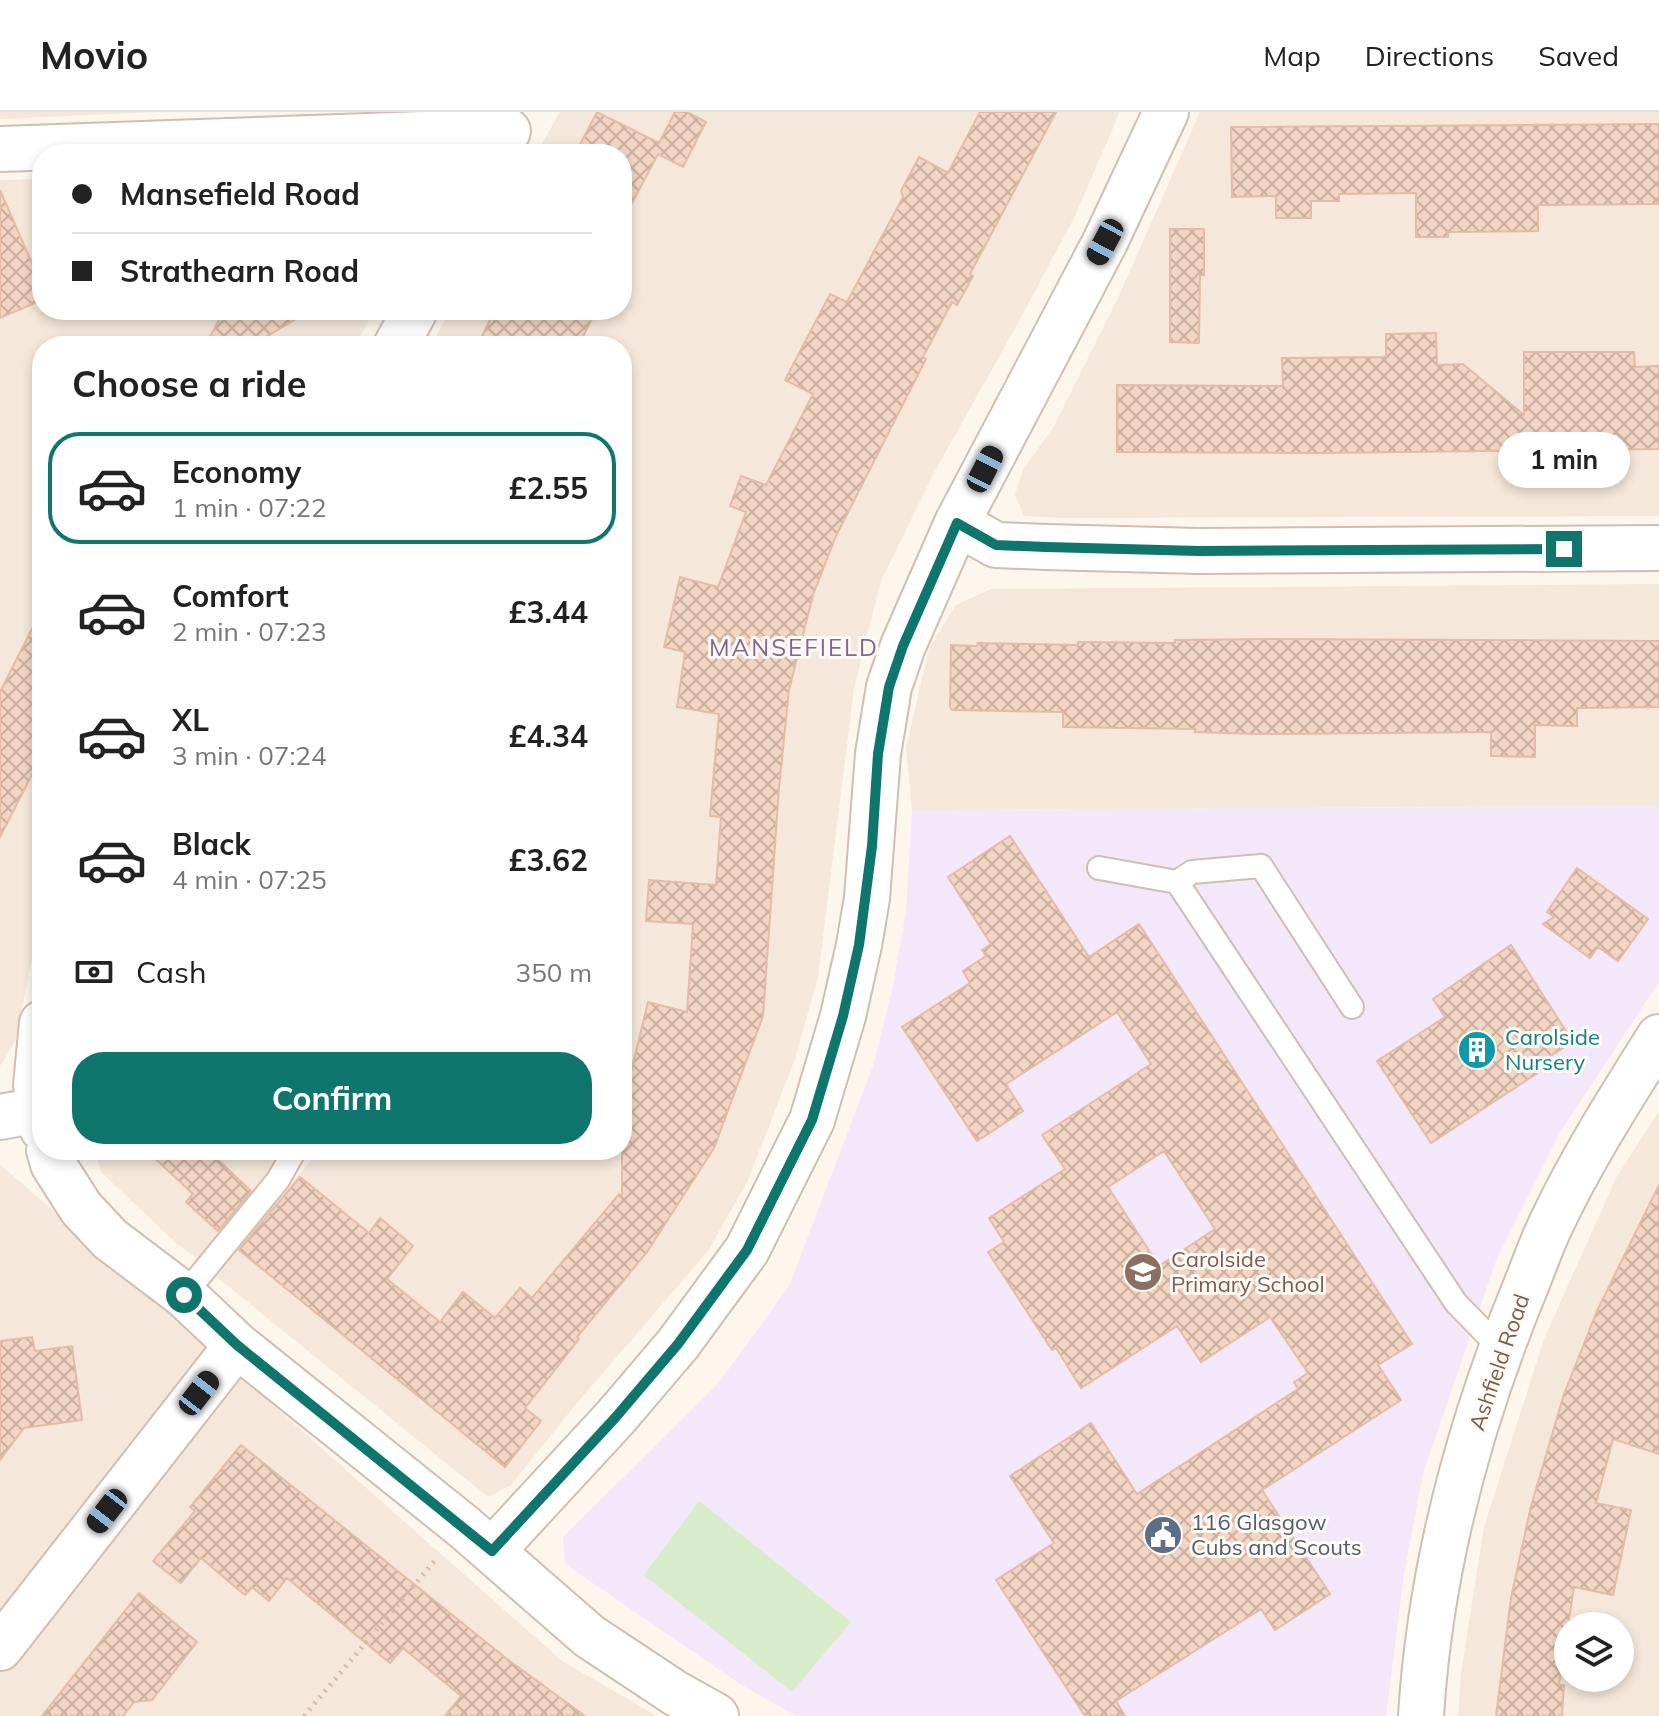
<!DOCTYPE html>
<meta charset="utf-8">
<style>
:root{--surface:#fff;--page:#f2f2f2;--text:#222;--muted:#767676;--line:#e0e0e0;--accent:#0f766e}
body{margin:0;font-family:Mulish,sans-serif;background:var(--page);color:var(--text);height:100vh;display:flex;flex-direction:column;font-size:30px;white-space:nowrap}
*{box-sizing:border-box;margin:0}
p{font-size:26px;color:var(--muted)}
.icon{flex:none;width:44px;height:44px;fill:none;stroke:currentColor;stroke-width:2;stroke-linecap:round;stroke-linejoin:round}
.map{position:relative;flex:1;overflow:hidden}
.sheet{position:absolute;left:32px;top:224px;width:600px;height:824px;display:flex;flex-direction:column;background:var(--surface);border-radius:32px;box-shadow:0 4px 12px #0003}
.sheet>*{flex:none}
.guide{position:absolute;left:32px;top:32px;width:600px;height:176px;border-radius:32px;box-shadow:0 4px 12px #0003;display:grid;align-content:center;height:176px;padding:0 40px;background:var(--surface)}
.tools{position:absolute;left:1554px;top:1500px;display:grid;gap:16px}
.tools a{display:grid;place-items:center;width:80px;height:80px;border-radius:50%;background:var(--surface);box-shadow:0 4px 12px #0003;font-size:40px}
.end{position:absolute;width:36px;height:36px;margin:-18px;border:10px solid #0f766e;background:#fff;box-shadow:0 0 0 4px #fff}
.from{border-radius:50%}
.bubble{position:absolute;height:56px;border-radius:28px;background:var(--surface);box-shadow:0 4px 12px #0003;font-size:26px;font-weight:700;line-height:56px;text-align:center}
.car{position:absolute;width:24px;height:48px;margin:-24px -12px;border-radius:10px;box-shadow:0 0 6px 2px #0007;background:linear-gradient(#222 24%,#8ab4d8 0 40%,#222 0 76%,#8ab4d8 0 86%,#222 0)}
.guide b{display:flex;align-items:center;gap:28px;height:76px;font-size:30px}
.guide b+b{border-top:2px solid var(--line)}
.guide i{width:20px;height:20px;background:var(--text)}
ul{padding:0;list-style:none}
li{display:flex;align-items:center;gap:24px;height:112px;margin:0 16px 12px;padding:0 24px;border:4px solid transparent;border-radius:32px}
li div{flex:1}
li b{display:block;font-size:30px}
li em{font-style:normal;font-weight:700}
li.active{border-color:var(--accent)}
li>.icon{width:72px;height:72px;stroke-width:1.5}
h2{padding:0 40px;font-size:36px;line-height:96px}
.pay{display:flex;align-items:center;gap:20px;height:88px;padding:0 40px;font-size:30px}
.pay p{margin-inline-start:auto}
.primary-button{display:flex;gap:16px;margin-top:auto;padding:16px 40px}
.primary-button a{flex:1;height:92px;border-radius:32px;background:var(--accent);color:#fff;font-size:32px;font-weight:700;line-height:92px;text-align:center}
header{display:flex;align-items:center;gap:48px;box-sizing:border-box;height:112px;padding:0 40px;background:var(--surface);border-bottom:2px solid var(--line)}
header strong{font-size:38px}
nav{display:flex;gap:44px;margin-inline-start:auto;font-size:28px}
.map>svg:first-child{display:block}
.residential{fill:#f5e8da;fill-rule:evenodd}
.education{fill:#f3e8fa}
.garden{fill:#d8ecc9}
.building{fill:url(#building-cross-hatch);stroke:#e6bba3;stroke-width:2;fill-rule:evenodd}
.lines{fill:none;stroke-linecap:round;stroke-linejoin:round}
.service-casing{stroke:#d1beb0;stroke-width:26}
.minor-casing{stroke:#d1beb0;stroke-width:48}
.path{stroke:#d9b8a5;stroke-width:5;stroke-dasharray:2 6;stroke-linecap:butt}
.service{stroke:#fff;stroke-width:22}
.minor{stroke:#fff;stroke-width:44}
.route{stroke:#0f766e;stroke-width:10}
.labels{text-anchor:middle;stroke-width:6;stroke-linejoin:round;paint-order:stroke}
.culture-label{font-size:22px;fill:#0d838f;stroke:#fffaf3;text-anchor:start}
.education-label{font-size:22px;fill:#785e54;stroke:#fffaf3;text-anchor:start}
.street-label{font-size:22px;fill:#7a5c4d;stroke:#fffaf3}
.service-label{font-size:22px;fill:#4e5e75;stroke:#fffaf3;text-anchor:start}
.neighbourhood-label{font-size:24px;letter-spacing:2px;fill:#846695;stroke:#fffaf3}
</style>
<header>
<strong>Movio</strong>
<nav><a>Map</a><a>Directions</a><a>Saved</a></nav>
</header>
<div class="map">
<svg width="1659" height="1604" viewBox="0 0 1659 1604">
<defs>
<pattern id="building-cross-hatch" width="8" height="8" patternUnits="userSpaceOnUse" patternTransform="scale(2)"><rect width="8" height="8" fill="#f3d5c3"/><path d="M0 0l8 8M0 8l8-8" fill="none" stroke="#cab0a1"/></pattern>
</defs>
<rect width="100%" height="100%" fill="#fdf6ec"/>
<path class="residential" d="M0,0h156l-156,7z
M560,0h560l-46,106 -56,105 -83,148 -54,110 -27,107 -36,289 -23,82 -47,121 -40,71 -131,152 -66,82 -23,12 -275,-223 107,-124h302v-804h-191l19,-36h172v-156h-86z
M1200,0h459v404l-597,2 -38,-2 -9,-22 8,-24 31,-44 64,-128z
M42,67v131h332l-19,36h-313v593l-10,20 -17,83 -15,24v-886z
M1659,472v222l-747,4 -6,-62 23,-100 27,-43 35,-16z
M1659,999v605h-201l3,-43 23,-146 60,-188 72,-161zM1568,1514h52v52h-52z
M94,1038h168l17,14 -80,96 -23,-17 -74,-70z
M0,1052l562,497 95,55h-657z"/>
<path class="education" d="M1659,694v176l-99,150 -63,126 -74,216 -19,100 -18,142h-590l-56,-32 -175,-120 -2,-27 155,-153 71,-98 84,-220 19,-76 14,-78 6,-102z"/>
<path class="garden" d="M699,1389l152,121 -59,70 -148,-117z"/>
<path class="building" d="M597,0l62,31 16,-31h12l19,10 -23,45 -25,-13 -36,68v-68h-47z
M980,0h76l-86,162 3,2 -16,29 -5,-3 -29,55 3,2 -90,177 -23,59 -24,95 -10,98 -16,228 -49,132 -67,104 -70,85 2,2 -54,69 16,13 -36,46 -266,-217 61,-73 69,56 11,-15 33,28 -26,33 53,43 23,-30 32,26 25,-30 12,10 87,-104 3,2v-125l8,5 18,-74 39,10 6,-88 -47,-3 3,-41 67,5 5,-68 -11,-1 9,-102 -42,-7 8,-55 -21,-5 16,-70 38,10 28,-75 -16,-6 11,-30 25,9 47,-91 -28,-14 45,-86 17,8 56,-105 -2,-6 18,-34 29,16z
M1659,12v80l-121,1v26l-90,1v5h-32v-44l-77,1v7h-28v17h-35v-22l-44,1 -1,-70z
M0,78l42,96v14l-42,18z
M1170,117h34v46h-4l-1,68 -29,-1z
M224,198h87l-60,36h-46z
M495,198h78l19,9 -14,27h-101z
M1436,221l1,32 26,-1 61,51v-63h110l1,15 24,-1v83l-339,4 -203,-1v-67l166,1 -1,-28 104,-1v-23z
M42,497v146l-42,82v-145z
M1273,527l386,2v66l-82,1v18l-42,-1v32l-44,-1v-24l-235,2 -61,-2v-3l-132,-2v-15l-111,-2 -2,-3 1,-62 26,1 1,-3 100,2v-3l97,1v-3z
M1010,724l79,121 50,-33 273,420 -34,21 23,35 -139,90 68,104 -55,36 -14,-21 -145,92 9,15h-40l-89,-136 58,-37 -44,-67 81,-53 46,71 161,-105 -4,-7 14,-9 -38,-56 -69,45 -24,-36 -96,62 -25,-40 -4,2 -64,-98 16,-10 -15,-24 76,-49 -23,-34 109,-71 -34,-52 -111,72 17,27 -46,30 -75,-114 68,-44 -7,-12 23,-15 -4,-6 9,-6 -43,-67zM1164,1039l51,78 -56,37 -51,-79z
M1577,756l71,51 -30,42 -20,-14 -8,11 -47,-34 11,-7 -7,-5z
M1511,833l62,97 -26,16 4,6 -120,79 -54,-82 68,-44 -12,-18z
M146,1038h62l43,41 -33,40 -32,-29 7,-8z
M1659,1073v269l-46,-15 -17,64 35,7 -18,85 -39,-8 -15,98h5l-2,31h-66l15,-118 20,-92 33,-112 33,-83z
M32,1225l3,14 37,-5 10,74 -58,8 -24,32v-119z
M241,1333l266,214 78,57h-140l16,-20 -58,-48 -13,15 -103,-85 -18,23 -17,-14 -7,8 -44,-37 -20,25 -28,-22 42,-50 -5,-4z
M139,1481l58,49 -45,58 -18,2 -11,14h-81z"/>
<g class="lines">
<defs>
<path id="service" d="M1099,756l78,14
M1352,895l-91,-141 -69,6 -15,10 279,421 44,45
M184,1183l94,-115 17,-30"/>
<path id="minor" d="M0,37l508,-18
M396,234l19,-36
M957,411l39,22 50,2 153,4 460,-3
M42,911l-6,62 6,43
M0,1005l38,-7
M49,1038l4,14 28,44 29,31 74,56 53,50 227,182 125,109 86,57 41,23
M492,1439l123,-133 63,-74 69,-94 65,-130 31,-104 16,-71 8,-47 11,-144 11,-67 14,-41 54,-123 148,-281 61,-130
M0,1536l237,-303
M1421,1604c9,-145 47,-288 102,-423 10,-24 18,-49 30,-73 30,-63 69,-124 106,-183"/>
</defs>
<use href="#service" class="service-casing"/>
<use href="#minor" class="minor-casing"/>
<path class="path" d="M304,1604l133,-158"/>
<use href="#service" class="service"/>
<use href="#minor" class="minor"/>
</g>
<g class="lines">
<path class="route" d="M184,1183l53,50 255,206 123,-133 63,-74 69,-94 65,-130 31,-104 16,-71 13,-99 6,-92 11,-67 14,-41 54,-123 39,22 50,2 153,4 365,-2"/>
</g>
<defs>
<symbol id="building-disc" viewBox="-11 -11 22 22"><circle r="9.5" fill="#0f9aa8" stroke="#fffaf3"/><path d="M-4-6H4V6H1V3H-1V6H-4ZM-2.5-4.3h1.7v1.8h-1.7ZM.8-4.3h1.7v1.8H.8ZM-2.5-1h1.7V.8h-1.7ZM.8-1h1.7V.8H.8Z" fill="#fff"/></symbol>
<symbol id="school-disc" viewBox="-11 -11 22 22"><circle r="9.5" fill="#8d6e63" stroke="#fffaf3"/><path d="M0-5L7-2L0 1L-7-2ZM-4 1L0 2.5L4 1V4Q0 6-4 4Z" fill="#fff"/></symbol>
<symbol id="civic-disc" viewBox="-11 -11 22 22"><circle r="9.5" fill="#5c6f8a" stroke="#fffaf3"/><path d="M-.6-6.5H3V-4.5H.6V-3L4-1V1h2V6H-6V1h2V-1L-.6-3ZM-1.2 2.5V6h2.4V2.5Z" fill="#fff"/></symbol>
</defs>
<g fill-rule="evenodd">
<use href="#building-disc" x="1455" y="916" width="44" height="44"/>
<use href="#school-disc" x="1121" y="1138" width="44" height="44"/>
<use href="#civic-disc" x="1141" y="1401" width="44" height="44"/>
</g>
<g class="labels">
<g class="culture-label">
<text x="1505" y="933">Carolside<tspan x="1505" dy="25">Nursery</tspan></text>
</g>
<g class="education-label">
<text x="1171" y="1155">Carolside<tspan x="1171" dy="25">Primary School</tspan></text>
</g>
<g class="street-label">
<text transform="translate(1499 1250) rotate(-71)" y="8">Ashfield Road</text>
</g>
<g class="service-label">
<text x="1191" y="1418">116 Glasgow<tspan x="1191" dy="25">Cubs and Scouts</tspan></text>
</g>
<g class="neighbourhood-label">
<text x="794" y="544">MANSEFIELD</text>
</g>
</g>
</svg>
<div class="tools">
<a><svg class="icon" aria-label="layers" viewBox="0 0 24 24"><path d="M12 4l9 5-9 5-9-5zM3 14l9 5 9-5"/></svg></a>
</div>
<i class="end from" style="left:184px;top:1183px"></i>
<i class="end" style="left:1564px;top:437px"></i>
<div class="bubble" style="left:1498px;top:320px;width:132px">1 min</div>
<i class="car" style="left:1105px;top:130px;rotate:208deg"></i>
<i class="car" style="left:985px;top:357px;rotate:27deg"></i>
<i class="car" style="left:199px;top:1281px;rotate:38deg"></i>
<i class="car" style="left:107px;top:1399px;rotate:218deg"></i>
<div class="guide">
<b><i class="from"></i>Mansefield Road</b>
<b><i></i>Strathearn Road</b>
</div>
<section class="sheet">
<h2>Choose a ride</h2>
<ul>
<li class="active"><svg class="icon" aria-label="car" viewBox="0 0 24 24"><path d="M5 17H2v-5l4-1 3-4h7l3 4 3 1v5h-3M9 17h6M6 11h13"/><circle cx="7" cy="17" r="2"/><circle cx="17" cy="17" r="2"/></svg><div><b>Economy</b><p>1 min · 07:22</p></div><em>£2.55</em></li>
<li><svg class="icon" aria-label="car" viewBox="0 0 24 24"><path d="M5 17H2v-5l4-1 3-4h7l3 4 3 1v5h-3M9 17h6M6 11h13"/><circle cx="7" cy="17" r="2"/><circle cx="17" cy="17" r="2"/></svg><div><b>Comfort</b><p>2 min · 07:23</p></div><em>£3.44</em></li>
<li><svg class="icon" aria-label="car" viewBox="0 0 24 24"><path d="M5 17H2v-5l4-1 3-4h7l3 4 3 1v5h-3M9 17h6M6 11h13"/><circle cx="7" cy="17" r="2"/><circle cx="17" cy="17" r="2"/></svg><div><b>XL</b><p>3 min · 07:24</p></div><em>£4.34</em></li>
<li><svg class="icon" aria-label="car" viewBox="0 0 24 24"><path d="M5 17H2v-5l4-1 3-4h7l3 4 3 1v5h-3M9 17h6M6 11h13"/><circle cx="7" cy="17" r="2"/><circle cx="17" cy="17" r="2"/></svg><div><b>Black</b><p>4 min · 07:25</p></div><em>£3.62</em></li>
</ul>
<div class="pay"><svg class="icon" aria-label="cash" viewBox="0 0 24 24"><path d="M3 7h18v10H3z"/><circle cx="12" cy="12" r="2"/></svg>Cash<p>350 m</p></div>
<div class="primary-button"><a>Confirm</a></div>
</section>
</div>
